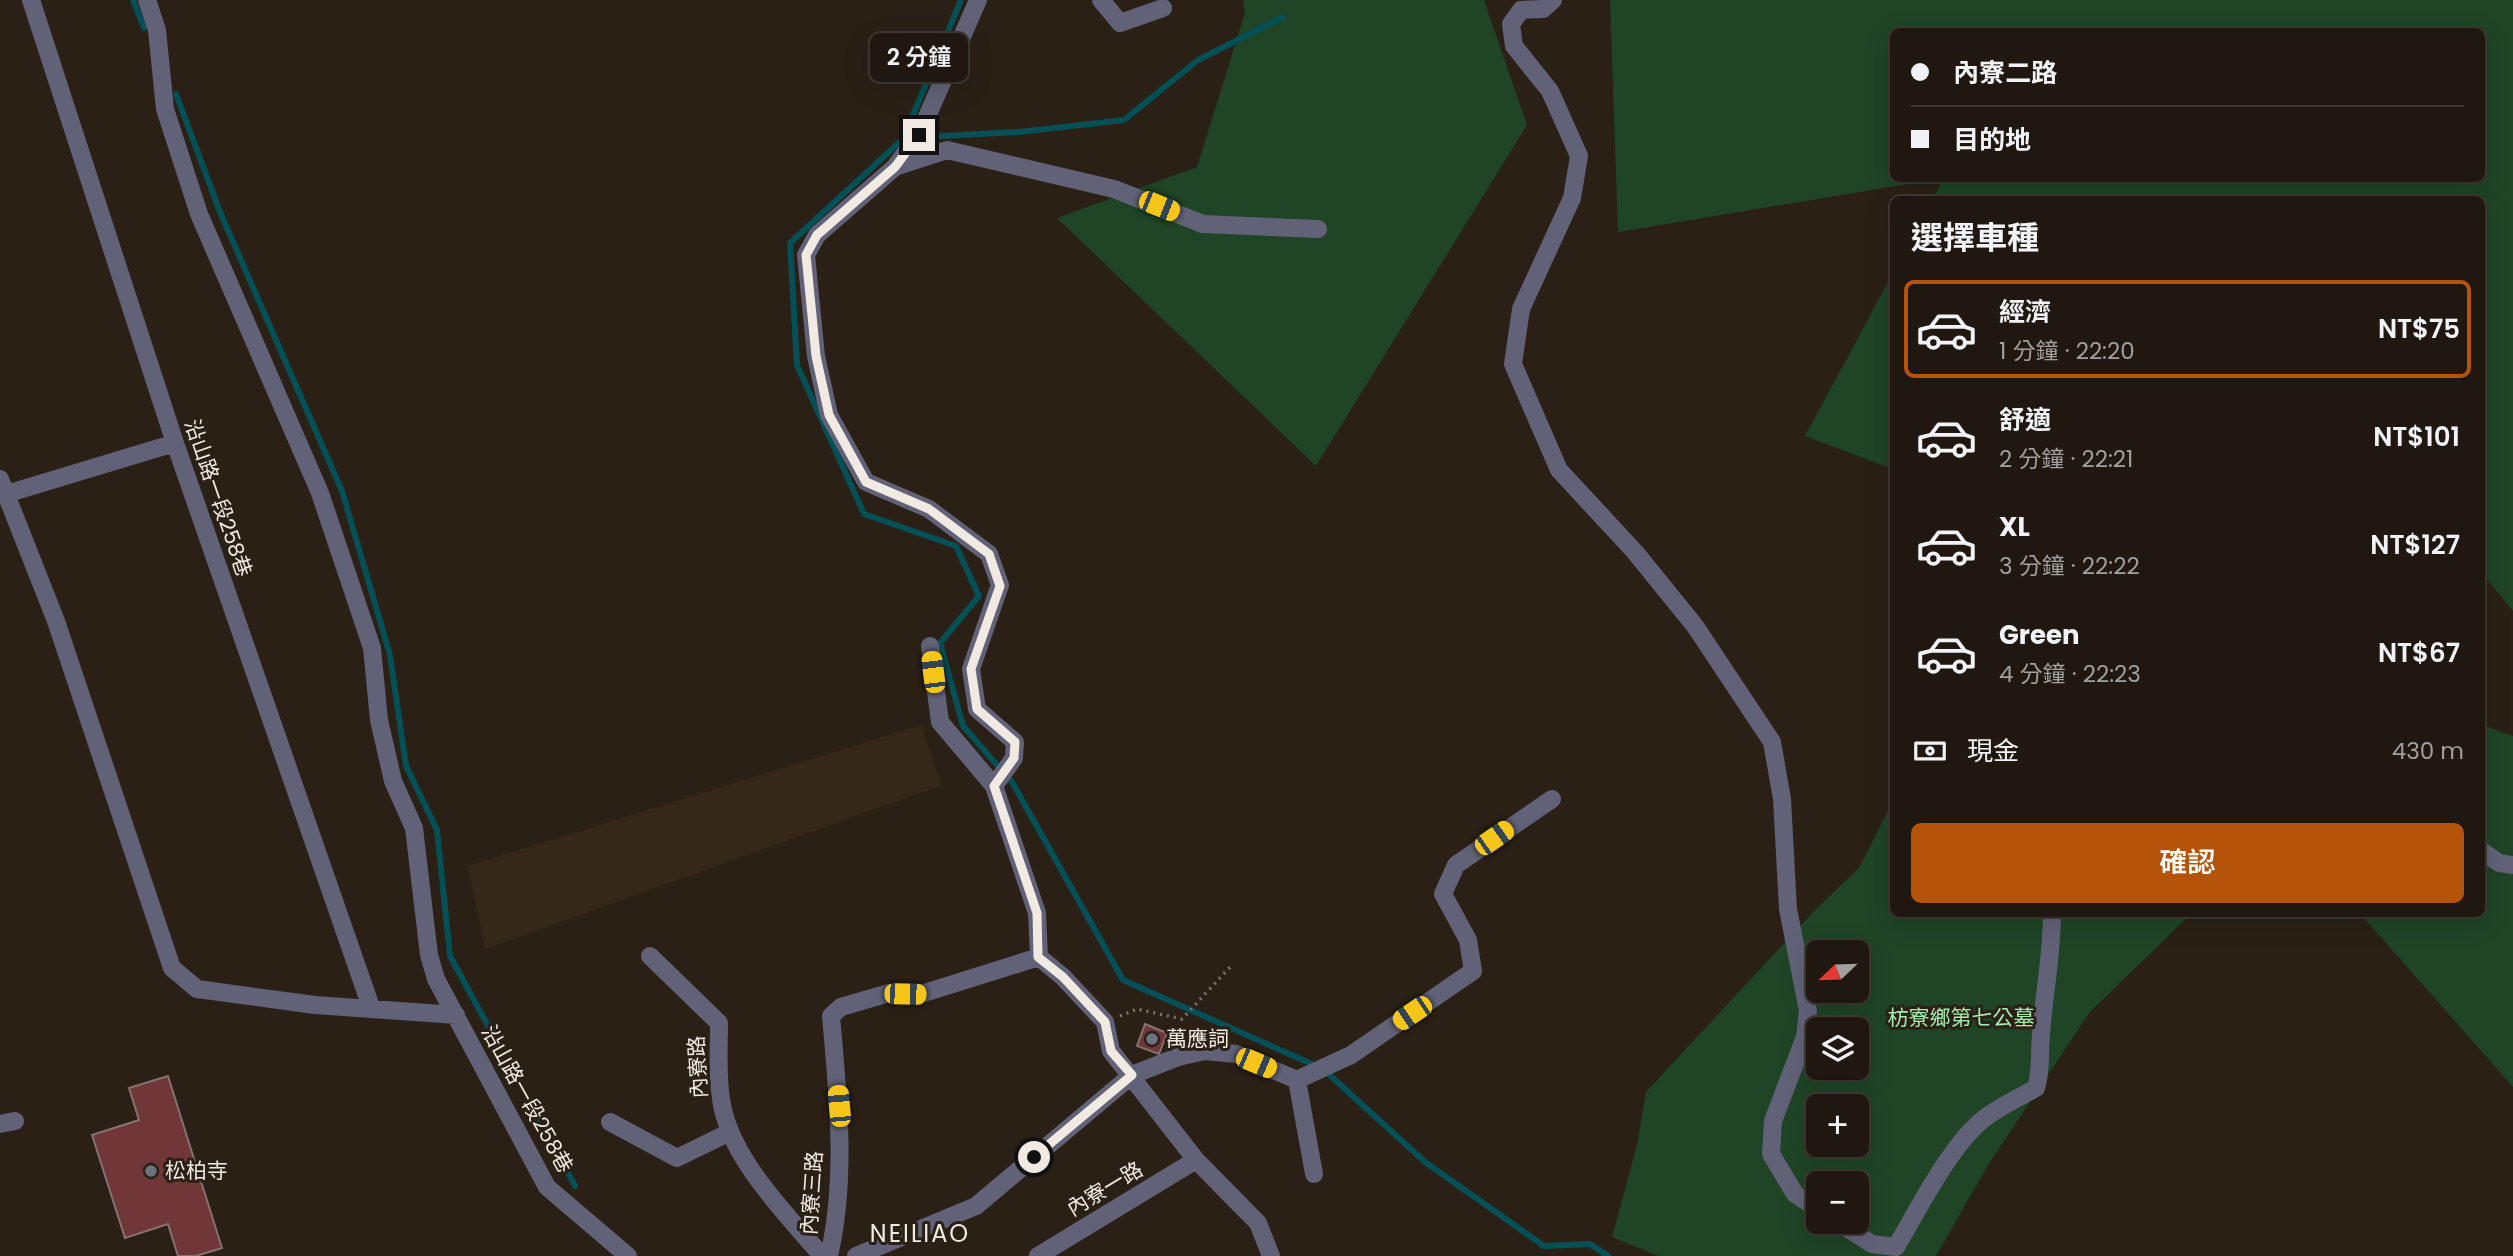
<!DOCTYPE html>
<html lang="zh-TW">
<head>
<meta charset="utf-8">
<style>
  :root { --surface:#201810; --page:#2d251e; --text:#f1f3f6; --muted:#a2a09f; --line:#3d3730; --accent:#b45309 }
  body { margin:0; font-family:Poppins,"Noto Sans TC",sans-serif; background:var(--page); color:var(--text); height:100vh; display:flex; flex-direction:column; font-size:26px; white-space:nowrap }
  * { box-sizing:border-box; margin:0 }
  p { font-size:23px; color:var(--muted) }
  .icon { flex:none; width:38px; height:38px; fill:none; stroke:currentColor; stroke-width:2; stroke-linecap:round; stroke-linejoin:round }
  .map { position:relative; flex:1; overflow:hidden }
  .drawer { position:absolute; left:1890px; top:196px; width:595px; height:721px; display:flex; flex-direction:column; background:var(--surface); border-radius:10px; box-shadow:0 7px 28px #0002,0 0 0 2px var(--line) }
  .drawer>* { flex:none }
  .banner { position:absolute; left:1890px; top:28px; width:595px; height:154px; border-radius:10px; box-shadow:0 7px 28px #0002,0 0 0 2px var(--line); display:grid; align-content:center; height:154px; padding:0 21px; background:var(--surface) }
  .needle { width:46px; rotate:247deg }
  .controls { position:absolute; left:1806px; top:940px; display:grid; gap:14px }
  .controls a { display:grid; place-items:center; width:63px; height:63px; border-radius:10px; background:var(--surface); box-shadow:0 7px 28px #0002,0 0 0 2px var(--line); font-size:35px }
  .end { position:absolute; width:32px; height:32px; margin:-16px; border:9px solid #f1eae3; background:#111; box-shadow:0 0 0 4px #111 }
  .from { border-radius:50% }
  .bubble { position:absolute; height:49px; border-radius:10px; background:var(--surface); box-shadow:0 7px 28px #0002,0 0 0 2px var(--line); font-size:23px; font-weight:600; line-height:49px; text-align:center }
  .car { position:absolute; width:21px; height:42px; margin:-21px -10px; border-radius:9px; box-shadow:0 0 5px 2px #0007; background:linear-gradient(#f5c518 24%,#345 0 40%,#f5c518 0 76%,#345 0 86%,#f5c518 0) }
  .banner b { display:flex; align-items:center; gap:24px; height:66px; font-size:26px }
  .banner b+b { border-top:2px solid var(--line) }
  .banner i { width:18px; height:18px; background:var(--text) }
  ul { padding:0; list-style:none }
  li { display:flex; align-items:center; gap:21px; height:98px; margin:0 14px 10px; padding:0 7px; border:4px solid transparent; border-radius:10px }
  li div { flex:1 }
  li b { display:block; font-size:26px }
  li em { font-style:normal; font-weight:600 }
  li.selected { border-color:var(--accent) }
  li>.icon { width:63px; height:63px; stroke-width:1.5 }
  h2 { padding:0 21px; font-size:32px; line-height:84px }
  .pay { display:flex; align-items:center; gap:18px; height:77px; padding:0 21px; font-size:26px }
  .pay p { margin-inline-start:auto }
  .primary-button { display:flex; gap:14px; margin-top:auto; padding:14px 21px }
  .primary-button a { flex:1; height:80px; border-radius:10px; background:var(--accent); color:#fff; font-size:28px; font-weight:600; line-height:80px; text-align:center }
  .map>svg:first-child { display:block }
  .built { fill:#362819 }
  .green { fill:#1f4426; fill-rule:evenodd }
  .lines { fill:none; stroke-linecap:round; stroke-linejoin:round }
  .stream { stroke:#045056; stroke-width:6 }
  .building { fill:#713738; stroke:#857271; stroke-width:2 }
  .path { stroke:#7d746c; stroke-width:3.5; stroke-dasharray:2 5; stroke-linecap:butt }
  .minor { stroke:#616178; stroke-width:18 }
  .route { stroke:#f1eae3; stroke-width:9 }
  .worship-dot { fill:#6b7280; stroke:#2a2016; stroke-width:2.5 }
  .labels { text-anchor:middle; stroke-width:6; stroke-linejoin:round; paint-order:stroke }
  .street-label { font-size:21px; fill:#f1eae3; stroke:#2a2016 }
  .park-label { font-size:21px; fill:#a3ecad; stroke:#2a2016 }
  .poi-label { font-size:21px; fill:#f1eae3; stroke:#2a2016; text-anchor:start }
  .quarter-label { font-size:24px; letter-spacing:2px; fill:#f1eae3; stroke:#2a2016 }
</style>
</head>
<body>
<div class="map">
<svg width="2513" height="1256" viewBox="0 0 2513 1256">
  <rect width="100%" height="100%" fill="#2a2016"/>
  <!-- built -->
  <path class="built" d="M921 725 942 785 485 949 468 866Z"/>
  <!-- green -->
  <path class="green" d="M1243 0H1484L1527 125 1316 466 1057 218 1197 167 1245 13Z
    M1610 0H2513V611L2482 573V200L1933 199 1944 178H2482V32H1894V178L1937 179 1618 232Z
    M1893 273V469L1805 436Z
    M2482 725 2513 736V1087L2364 918 2335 914H2482Z
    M1893 801 1894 914H2191L2090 1012 1988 1165 1936 1256H1658L1612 1237 1637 1145 1646 1092 1813 912 1859 868ZM1818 952H1857V990H1818ZM1818 1029H1857V1068H1818ZM1818 1106H1857V1144H1818ZM1818 1183H1857V1222H1818Z"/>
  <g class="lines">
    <!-- stream -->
    <path class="stream" d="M133 0 144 28
      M961 0 903 139 790 243 797 365 864 514 956 546 979 596 940 643 963 726 1012 782 1123 980 1323 1069 1425 1162 1544 1246 1590 1244 1608 1256
      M176 94 220 212 342 491 390 655 406 766 437 830 450 956 575 1186
      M922 137 1019 132 1124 120 1198 60 1283 17"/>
  </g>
  <!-- building -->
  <path class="building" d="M1145 1024 1167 1033 1159 1054 1137 1046Z
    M168 1076 222 1248 196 1256H178L168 1224 125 1238 92 1135 139 1120 129 1088Z"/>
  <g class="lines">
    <!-- path -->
    <path class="path" d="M1120 1016 1137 1009 1182 1019 1231 966"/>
    <!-- minor -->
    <path class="minor" d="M31 0 175 443 371 1007
      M147 0 157 30 165 109 199 214 320 493 372 648 379 720 393 781 414 828 429 955 436 979 547 1187 628 1256
      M978 0 919 135 895 167 817 235 806 255 816 356 829 415 866 482 929 509 989 554 1000 585 971 669 977 709 1015 742 1014 758 994 786
      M1101 0 1120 23 1163 8
      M1553 0 1543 9 1521 10 1511 24 1514 46 1550 91 1579 156 1572 198 1521 309 1513 364 1559 470 1635 552 1695 626 1772 742 1782 799 1788 909 1808 1011 1805 1037 1773 1121 1771 1154 1795 1194 1818 1209
      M895 167 947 150 1114 189 1203 224 1318 229
      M0 479 56 621 172 968 197 989 315 1005 456 1015
      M6 494 175 443
      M930 646 940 722 994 786 1037 913 1039 957 1063 977 1105 1022 1111 1051 1196 1160 1258 1223 1271 1256
      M2482 851 2499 863 2513 865
      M650 956 719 1023C719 1047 717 1074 721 1099 729 1158 785 1212 822 1256
      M610 1122 677 1158 730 1132
      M0 1124 15 1121
      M1314 1174 1297 1080 1351 1055 1473 971 1468 940 1443 894 1456 865 1552 799
      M1837 1222 1872 1244 1896 1247C1918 1210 1953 1139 1989 1115 2003 1105 2020 1097 2036 1088 2042 1069 2039 1054 2041 1034 2044 993 2052 954 2052 914
      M829 1256C847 1178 838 1095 831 1016L841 1007 889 993 921 994 1039 957
      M856 1256 976 1206 1132 1075 1178 1057 1205 1051 1236 1054 1297 1080
      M1038 1256 1196 1160"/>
  </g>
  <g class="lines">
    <!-- route -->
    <path class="route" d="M919 135 895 167 817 235 806 255 816 356 829 415 866 482 929 509 989 554 1000 586 971 669 977 709 1015 742 1014 758 994 786 1037 913 1038 957 1063 977 1105 1022 1111 1051 1132 1075 1034 1157"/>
  </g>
  <!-- markers -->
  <g class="worship-dot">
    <circle cx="1152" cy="1039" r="7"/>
    <circle cx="151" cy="1171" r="7"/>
  </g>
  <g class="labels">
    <!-- street labels -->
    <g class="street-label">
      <text transform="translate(218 498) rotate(71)" y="7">沿山路一段258巷</text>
      <text transform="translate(698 1067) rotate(-93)" y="7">內寮路</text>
      <text transform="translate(527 1099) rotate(61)" y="7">沿山路一段258巷</text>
      <text transform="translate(1105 1189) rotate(-31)" y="7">內寮一路</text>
      <text transform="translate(812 1193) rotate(-86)" y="7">內寮三路</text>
    </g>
    <!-- park labels -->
    <g class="park-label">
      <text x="1961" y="1025">枋寮鄉第七公墓</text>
    </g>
    <!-- poi labels -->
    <g class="poi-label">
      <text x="1166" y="1046">萬應詞</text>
      <text x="165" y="1178">松柏寺</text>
    </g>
    <!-- quarter labels -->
    <g class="quarter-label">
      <text x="920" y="1242">NEILIAO</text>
    </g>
  </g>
</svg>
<div class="controls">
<a><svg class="needle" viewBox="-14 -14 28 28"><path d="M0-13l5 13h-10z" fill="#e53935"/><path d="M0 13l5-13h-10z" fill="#a2a09f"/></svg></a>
<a><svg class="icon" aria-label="layers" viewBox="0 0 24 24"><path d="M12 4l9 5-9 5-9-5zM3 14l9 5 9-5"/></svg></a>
<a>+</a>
<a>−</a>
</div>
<i class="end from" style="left:1034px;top:1157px"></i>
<i class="end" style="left:919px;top:135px"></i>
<div class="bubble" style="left:870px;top:33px;width:98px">2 分鐘</div>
<i class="car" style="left:1159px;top:206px;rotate:112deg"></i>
<i class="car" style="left:933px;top:672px;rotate:353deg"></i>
<i class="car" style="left:1494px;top:838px;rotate:55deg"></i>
<i class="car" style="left:905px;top:994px;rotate:91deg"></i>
<i class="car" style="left:1412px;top:1013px;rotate:236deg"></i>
<i class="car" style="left:1256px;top:1063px;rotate:113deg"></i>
<i class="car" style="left:839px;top:1106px;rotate:355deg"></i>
<div class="banner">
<b><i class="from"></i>內寮二路</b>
<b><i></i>目的地</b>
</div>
<section class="drawer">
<h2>選擇車種</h2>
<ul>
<li class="selected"><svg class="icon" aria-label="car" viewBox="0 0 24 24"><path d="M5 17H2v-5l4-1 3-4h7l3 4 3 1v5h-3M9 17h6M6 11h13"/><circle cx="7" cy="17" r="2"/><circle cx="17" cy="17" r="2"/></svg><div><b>經濟</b><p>1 分鐘 · 22:20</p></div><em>NT$75</em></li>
<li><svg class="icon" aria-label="car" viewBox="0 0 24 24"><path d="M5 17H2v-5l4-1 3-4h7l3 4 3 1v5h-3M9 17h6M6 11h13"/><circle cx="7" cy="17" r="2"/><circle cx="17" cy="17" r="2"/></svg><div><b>舒適</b><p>2 分鐘 · 22:21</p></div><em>NT$101</em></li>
<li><svg class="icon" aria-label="car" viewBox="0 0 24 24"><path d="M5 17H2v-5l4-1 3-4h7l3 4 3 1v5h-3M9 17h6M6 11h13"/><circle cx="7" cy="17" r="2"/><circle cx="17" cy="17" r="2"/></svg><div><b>XL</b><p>3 分鐘 · 22:22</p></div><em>NT$127</em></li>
<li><svg class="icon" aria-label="car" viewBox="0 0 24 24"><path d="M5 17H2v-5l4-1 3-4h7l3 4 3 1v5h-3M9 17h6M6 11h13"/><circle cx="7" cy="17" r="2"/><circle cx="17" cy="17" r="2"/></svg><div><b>Green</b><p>4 分鐘 · 22:23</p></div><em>NT$67</em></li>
</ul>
<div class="pay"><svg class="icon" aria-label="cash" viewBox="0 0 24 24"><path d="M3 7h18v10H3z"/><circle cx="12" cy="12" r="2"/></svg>現金<p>430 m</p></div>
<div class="primary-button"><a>確認</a></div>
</section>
</div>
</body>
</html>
